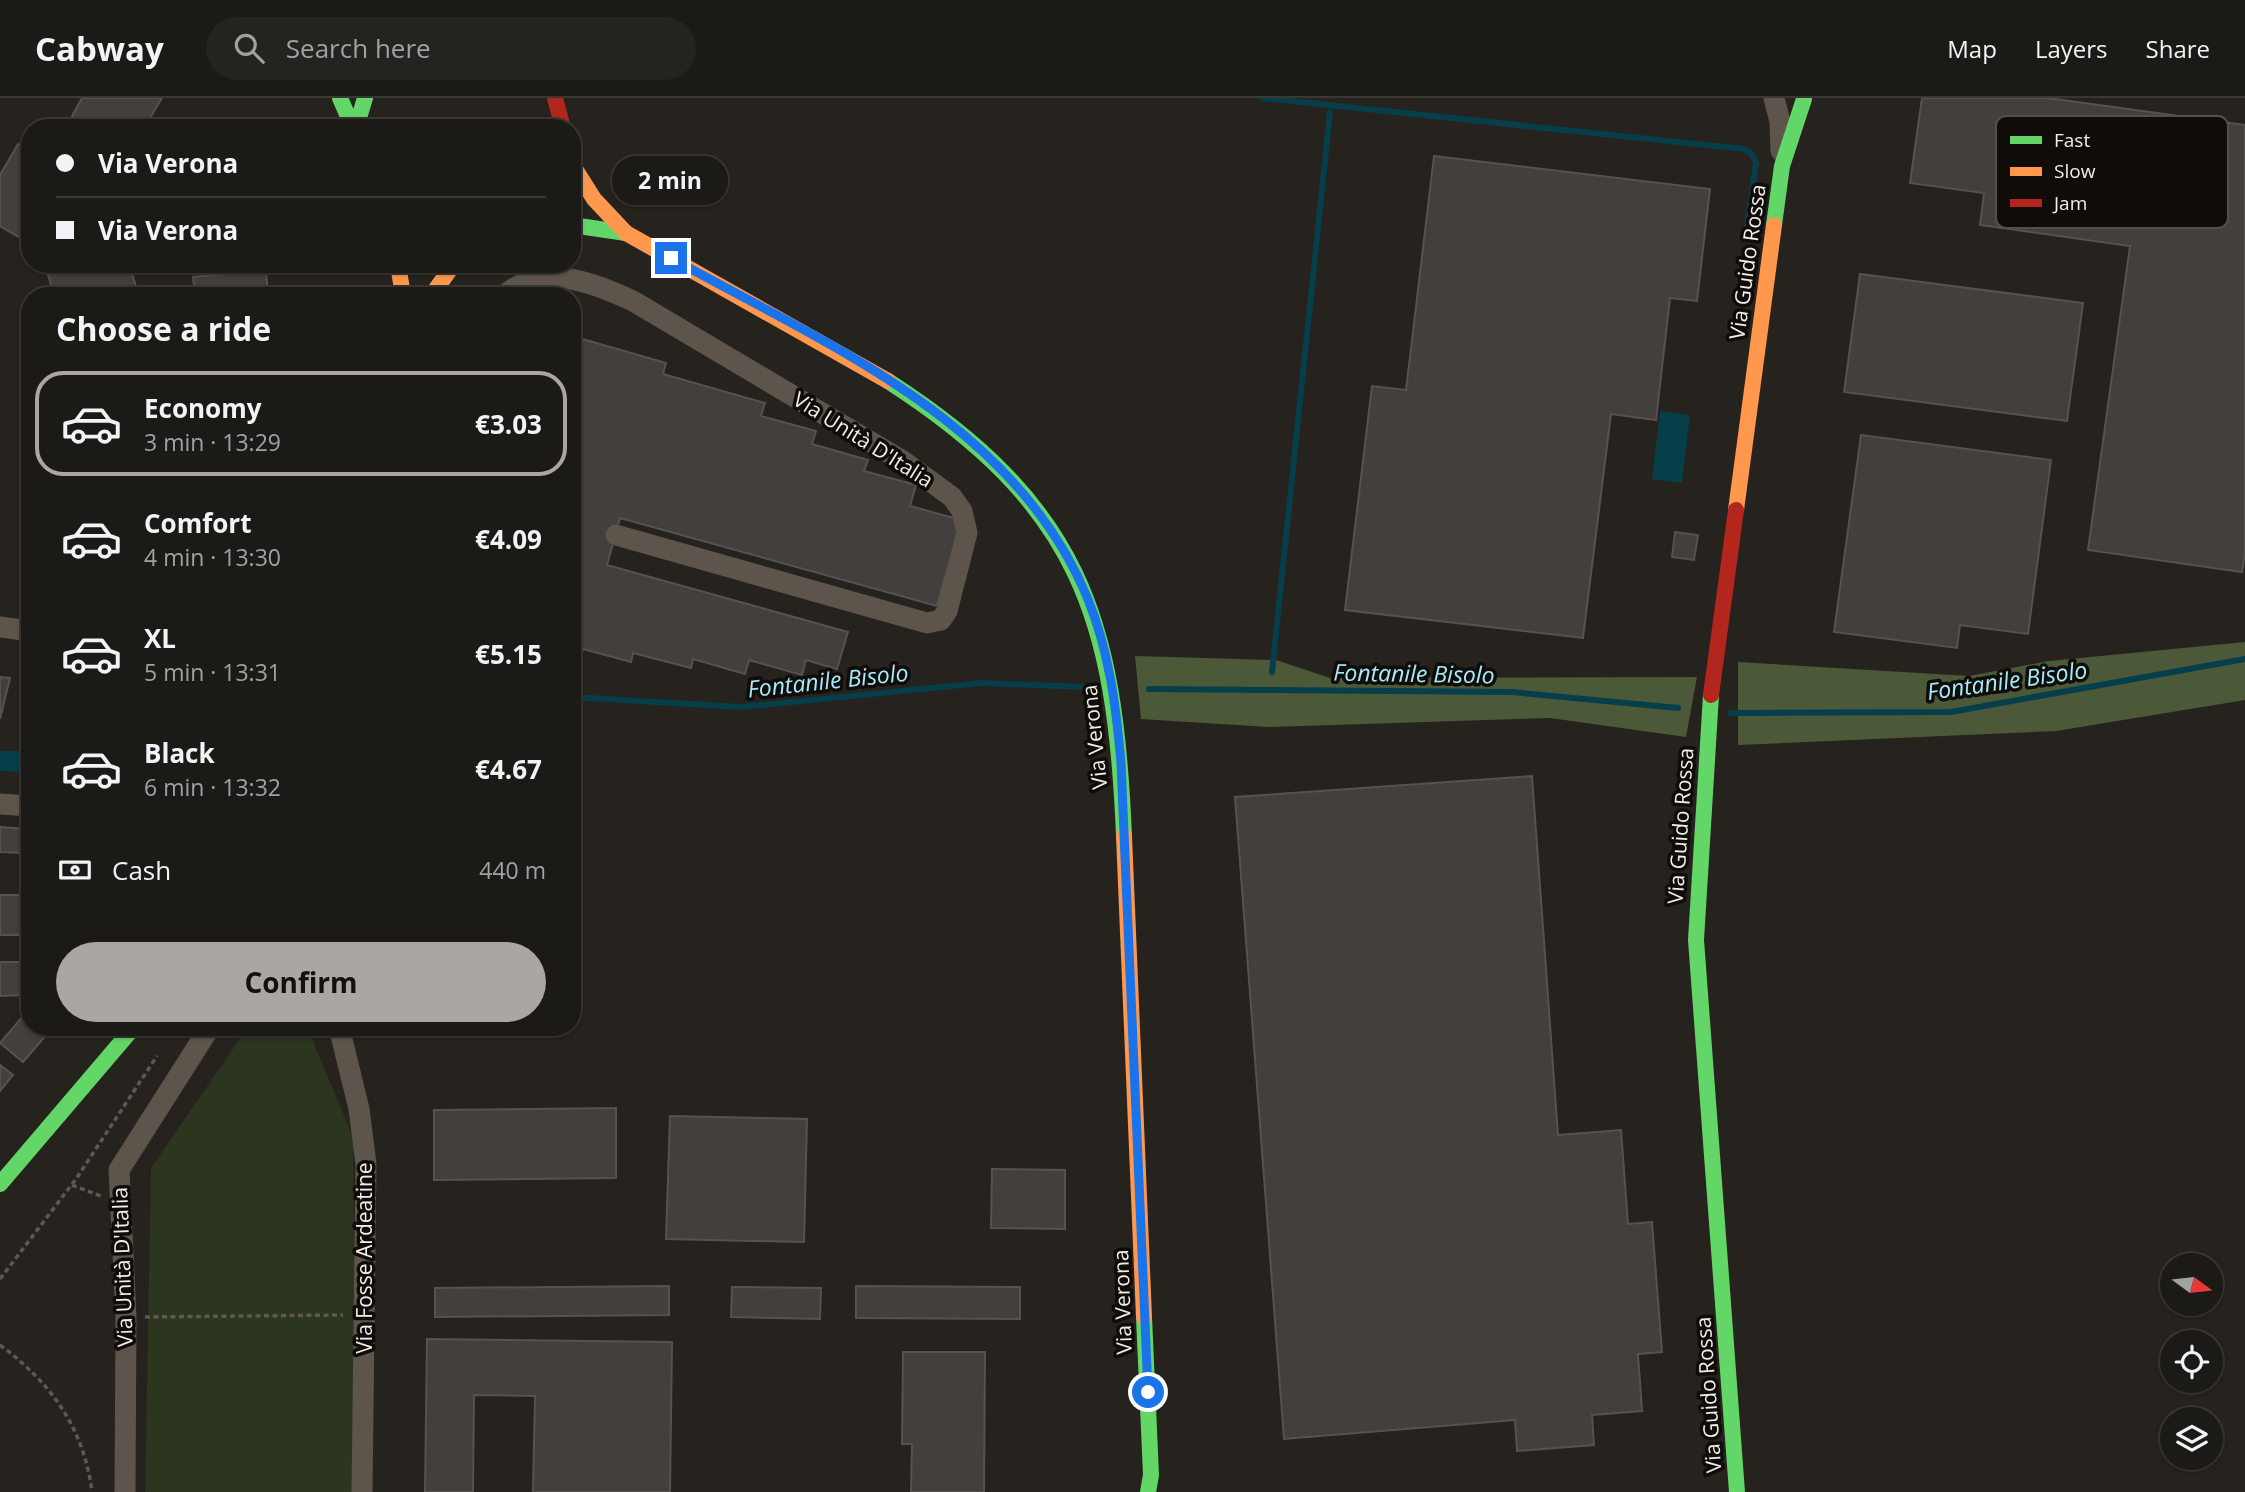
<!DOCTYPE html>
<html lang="en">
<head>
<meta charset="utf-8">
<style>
  :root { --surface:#1c1a16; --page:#25231f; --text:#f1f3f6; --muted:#a0a1a1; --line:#3a3835; --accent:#aba6a2 }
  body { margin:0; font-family:"Open Sans",sans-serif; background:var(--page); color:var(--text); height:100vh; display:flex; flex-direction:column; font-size:26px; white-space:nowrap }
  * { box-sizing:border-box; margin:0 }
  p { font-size:23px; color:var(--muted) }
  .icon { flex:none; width:38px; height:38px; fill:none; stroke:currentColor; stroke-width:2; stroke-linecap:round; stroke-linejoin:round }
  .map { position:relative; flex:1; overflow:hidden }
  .panel { position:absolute; left:21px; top:189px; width:560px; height:749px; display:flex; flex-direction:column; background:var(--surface); border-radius:28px; box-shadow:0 2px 5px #0004,0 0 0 2px var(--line) }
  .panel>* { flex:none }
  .hud { position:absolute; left:21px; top:21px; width:560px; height:154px; border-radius:28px; box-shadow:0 2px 5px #0004,0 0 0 2px var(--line); display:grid; align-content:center; height:154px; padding:0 35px; background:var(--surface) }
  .needle { width:46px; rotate:105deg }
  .controls { position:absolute; left:2160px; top:1155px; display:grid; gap:14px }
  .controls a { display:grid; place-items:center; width:63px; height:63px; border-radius:50%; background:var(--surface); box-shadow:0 2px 5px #0004,0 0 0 2px var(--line); font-size:35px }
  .end { position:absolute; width:32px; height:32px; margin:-16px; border:9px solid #1a73e8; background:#fff; box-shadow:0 0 0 4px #fff }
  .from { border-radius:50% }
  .bubble { position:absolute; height:49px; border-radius:24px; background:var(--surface); box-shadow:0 2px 5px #0004,0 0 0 2px var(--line); font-size:23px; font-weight:700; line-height:49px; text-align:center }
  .hud b { display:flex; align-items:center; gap:24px; height:66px; font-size:26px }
  .hud b+b { border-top:2px solid var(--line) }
  .hud i { width:18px; height:18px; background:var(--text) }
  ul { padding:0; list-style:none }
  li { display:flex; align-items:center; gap:21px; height:105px; margin:0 14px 10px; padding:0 21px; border:4px solid transparent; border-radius:28px }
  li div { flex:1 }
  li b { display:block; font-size:26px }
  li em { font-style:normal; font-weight:700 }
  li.on { border-color:var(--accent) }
  li>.icon { width:63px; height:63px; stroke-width:1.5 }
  h2 { padding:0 35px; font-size:32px; line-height:84px }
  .pay { display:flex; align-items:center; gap:18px; height:77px; padding:0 35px; font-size:26px }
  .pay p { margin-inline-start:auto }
  .action { display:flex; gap:14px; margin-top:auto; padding:14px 35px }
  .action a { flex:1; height:80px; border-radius:42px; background:var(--accent); color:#111; font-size:28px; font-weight:700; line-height:80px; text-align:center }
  header { display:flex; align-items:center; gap:42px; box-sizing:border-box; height:98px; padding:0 35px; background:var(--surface); border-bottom:2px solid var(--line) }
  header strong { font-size:33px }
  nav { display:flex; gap:38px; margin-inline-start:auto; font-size:24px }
  .search { width:490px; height:63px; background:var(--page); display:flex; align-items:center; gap:18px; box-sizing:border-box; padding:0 24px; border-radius:38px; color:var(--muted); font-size:26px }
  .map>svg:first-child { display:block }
  .green { fill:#2c351e }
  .forest { fill:#4c5939 }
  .water { fill:#063e49 }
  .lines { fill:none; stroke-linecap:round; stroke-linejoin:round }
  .stream { stroke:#063e49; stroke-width:6 }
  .building { fill:#433f3c; stroke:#55524f; stroke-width:2 }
  .street-tunnel { stroke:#45403c; stroke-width:21; stroke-dasharray:21 10; stroke-linecap:butt }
  .path { stroke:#5e5852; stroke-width:3.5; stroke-dasharray:5 3.5; stroke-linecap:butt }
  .street { stroke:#5d544b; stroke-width:21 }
  .fast { stroke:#63d668; stroke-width:16 }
  .slow { stroke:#ff974d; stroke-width:16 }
  .jam { stroke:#b3261e; stroke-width:16 }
  .route { stroke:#1a73e8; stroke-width:9 }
  .labels { text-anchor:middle; stroke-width:7; stroke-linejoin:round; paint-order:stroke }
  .street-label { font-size:21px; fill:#f2ede9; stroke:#0f0c09 }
  .water-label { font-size:23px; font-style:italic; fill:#a6ebfb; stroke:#0f0c09 }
  .key { fill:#0f0c09; stroke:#53504c; stroke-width:2 }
  .key-label { font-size:19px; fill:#f2ede9 }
</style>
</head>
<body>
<header>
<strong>Cabway</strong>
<div class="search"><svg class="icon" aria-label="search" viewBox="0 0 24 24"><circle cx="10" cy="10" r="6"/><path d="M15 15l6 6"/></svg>Search here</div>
<nav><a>Map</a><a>Layers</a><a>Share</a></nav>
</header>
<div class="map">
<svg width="2245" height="1394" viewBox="0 0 2245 1394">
  <rect width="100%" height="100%" fill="#26221e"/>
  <!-- green -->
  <path class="green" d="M248 929H307L353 1039 355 1240 352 1394H145L151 1070Z"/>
  <!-- forest -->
  <path class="forest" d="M2245 544V602L2056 633 1738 647V564L1969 578 2049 563Z
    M1135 558 1276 562 1330 580 1697 579 1686 639 1550 620 1269 629 1141 621Z"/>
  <!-- water -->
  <path class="water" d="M1660 313 1690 317 1682 385 1652 381Z
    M0 653H30V674L0 673Z"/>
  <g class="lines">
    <!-- stream -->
    <path class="stream" d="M1263 0 1744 51 1752 56 1756 65 1747 128 1753 133
      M1272 574 1330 14
      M1149 591 1512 594 1678 610
      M572 599 741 609 981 585 1087 589
      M1730 615 1951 614 2245 561"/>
  </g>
  <!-- building -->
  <path class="building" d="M82 0H162L144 30H92L72 18Z
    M1922 0H2048L2245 27V455L2242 474 2088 452 2130 148 1980 127 1984 95 1910 85Z
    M18 46 30 53 29 145 0 128V77Z
    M1434 58 1710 91 1697 203 1670 200 1656 322 1611 316 1583 540 1345 512 1372 288 1406 292Z
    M49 166H129L139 198H55L45 168Z
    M266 172 268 198H195L193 179Z
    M1860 176 2083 205 2067 323 1844 294Z
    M572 238 666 265 663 276 765 305 761 318 816 333 812 346 868 362 864 373 916 387 910 408 961 422 937 508 620 420 607 467 848 534 837 571 806 562 802 577 749 562 745 576 693 561 691 570 633 555 631 564 583 551 579 566 572 564Z
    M30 314V330L22 325Z
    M1861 337 2051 362 2028 536 1960 527 1957 550 1834 534Z
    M1675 434 1698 437 1694 462 1672 459Z
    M0 579 10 580 0 621Z
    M1532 678 1558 1037 1621 1032 1628 1126 1652 1124 1662 1254 1638 1256 1642 1313 1592 1317 1594 1347 1517 1353 1515 1322 1284 1341 1235 699Z
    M0 729 26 731 25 755 0 754Z
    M0 797H30V837H0Z
    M0 864H25V897L0 898Z
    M30 910V929H53L23 964 0 945Z
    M0 967 13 977 0 993Z
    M616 1010V1080L434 1082V1012Z
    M670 1018 807 1021 804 1144 666 1141Z
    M992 1071 1065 1072V1131L991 1130Z
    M669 1188V1217L435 1219V1190Z
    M856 1188 1020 1189V1221L856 1220Z
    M732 1189 821 1190 820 1221 731 1219Z
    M427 1241 672 1244 670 1394H533L535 1298 474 1297 473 1394H425Z
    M903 1254H985L984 1394H911L912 1346H902Z"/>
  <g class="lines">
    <!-- street-tunnel -->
    <path class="street-tunnel" d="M572 425 616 437"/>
    <!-- path -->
    <path class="path" d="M72 1087 101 1098
      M0 1181 76 1081 157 958
      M145 1219 343 1217
      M0 1247C51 1285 84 1330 92 1394"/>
    <!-- street -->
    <path class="street" d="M1774 0 1780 24 1781 53
      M504 198C542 163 593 185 633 203L903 363 952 399 962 413 967 435 947 513 941 522 927 525 616 437
      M0 529 30 533
      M0 706 30 708
      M339 929 359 1011 366 1066 362 1394
      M125 1394 126 1219 119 1072 210 929"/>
    <!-- fast -->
    <path class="fast" d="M340 0 353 30
      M356 30 365 0
      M572 127 626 135
      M1774 127 1782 68 1804 1
      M888 283C1080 407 1115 518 1124 738
      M1711 597 1696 842 1737 1394
      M0 1086 134 929
      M1144 1219 1151 1377 1148 1394"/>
    <!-- slow -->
    <path class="slow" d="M572 66 594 101 626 135 888 283
      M398 166 403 198
      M431 198 454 166
      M1736 412 1774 127
      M1124 738 1144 1219"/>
    <!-- jam -->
    <path class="jam" d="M555 0 563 30
      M1711 597 1736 412"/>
  </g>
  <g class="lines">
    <!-- route -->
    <path class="route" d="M671 160C827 247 1014 323 1087 499 1109 552 1116 608 1121 665L1148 1294"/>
  </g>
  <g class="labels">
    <!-- street labels -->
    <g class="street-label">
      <text transform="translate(1748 164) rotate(-82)" y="7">Via Guido Rossa</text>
      <text transform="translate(863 342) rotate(32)" y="7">Via Unità D'Italia</text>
      <text transform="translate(1095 639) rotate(-96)" y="7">Via Verona</text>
      <text transform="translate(1681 728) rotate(-86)" y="7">Via Guido Rossa</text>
      <text transform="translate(365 1160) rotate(-90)" y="7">Via Fosse Ardeatine</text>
      <text transform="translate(123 1169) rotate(-92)" y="7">Via Unità D'Italia</text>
      <text transform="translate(1123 1204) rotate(-92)" y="7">Via Verona</text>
      <text transform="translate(1709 1297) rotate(-94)" y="7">Via Guido Rossa</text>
    </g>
    <!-- water labels -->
    <g class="water-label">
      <text transform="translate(1414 576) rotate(1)" y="8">Fontanile Bisolo</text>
      <text transform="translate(828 583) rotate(-6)" y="8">Fontanile Bisolo</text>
      <text transform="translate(2007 583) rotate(-8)" y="8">Fontanile Bisolo</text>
    </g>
  </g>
  <!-- legend -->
  <rect x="1996" y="18" width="232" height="112" rx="10" class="key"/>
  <rect x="2010" y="38" width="32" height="8" fill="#63d668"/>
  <rect x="2010" y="69" width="32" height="9" fill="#ff974d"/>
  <rect x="2010" y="101" width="32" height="8" fill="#b3261e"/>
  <g class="key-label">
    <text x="2054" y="49">Fast</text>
    <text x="2054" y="80">Slow</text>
    <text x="2054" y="112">Jam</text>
  </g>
</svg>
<div class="controls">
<a><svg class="needle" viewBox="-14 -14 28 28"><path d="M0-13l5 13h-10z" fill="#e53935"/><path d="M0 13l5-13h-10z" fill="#a0a1a1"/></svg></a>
<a><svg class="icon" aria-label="locate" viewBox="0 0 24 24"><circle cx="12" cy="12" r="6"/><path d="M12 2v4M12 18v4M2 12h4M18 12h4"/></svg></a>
<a><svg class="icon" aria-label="layers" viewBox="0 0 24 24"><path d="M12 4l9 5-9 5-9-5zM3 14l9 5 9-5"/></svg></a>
</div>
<i class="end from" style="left:1148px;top:1294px"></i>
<i class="end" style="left:671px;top:160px"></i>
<div class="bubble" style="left:612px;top:58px;width:116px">2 min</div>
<div class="hud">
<b><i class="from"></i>Via Verona</b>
<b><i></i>Via Verona</b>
</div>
<section class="panel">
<h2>Choose a ride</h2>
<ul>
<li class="on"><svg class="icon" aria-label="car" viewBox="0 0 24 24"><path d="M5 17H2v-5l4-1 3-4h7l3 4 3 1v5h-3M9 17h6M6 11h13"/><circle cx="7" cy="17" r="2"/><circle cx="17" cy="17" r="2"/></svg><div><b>Economy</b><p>3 min · 13:29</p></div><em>€3.03</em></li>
<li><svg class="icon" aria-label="car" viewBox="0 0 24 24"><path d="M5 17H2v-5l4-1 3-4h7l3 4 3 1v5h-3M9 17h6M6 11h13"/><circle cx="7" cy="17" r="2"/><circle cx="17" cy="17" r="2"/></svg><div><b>Comfort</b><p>4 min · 13:30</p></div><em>€4.09</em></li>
<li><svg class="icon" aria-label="car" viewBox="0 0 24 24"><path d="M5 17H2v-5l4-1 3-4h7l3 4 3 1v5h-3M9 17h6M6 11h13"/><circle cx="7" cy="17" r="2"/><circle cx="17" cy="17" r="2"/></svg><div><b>XL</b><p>5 min · 13:31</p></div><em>€5.15</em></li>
<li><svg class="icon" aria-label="car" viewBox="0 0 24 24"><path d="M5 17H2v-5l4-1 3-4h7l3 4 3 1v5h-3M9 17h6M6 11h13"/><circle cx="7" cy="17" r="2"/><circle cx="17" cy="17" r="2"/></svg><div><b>Black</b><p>6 min · 13:32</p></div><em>€4.67</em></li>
</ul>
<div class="pay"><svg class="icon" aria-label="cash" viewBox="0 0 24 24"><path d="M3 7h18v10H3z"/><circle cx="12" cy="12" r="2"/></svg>Cash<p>440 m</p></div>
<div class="action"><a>Confirm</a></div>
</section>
</div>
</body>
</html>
